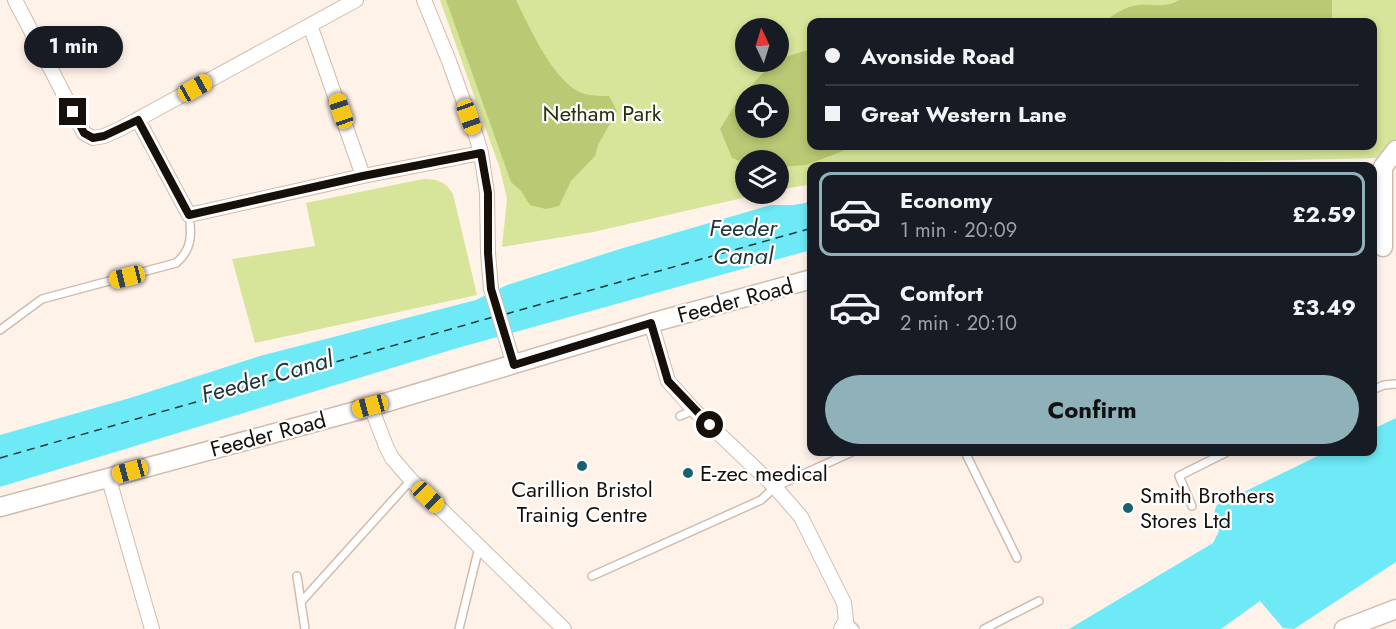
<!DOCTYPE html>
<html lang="en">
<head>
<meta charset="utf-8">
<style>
  :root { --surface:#171b24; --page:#20242c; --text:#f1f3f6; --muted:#9ea1a6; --line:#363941; --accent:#8fb1ba }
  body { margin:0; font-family:Jost,sans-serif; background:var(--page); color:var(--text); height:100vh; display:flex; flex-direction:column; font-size:22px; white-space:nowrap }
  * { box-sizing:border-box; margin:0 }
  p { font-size:20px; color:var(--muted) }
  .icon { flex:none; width:33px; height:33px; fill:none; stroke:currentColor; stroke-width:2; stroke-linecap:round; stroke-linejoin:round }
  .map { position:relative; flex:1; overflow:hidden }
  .panel { position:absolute; left:807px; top:162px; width:570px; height:294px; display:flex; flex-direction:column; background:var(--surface); border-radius:12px; box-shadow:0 3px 9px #0003 }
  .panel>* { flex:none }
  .banner { position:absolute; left:807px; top:18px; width:570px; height:132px; border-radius:12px; box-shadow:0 3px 9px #0003; display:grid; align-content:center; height:132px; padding:0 18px; background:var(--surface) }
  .needle { width:39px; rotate:356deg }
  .tools { position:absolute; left:735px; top:18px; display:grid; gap:12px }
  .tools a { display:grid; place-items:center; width:54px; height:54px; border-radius:50%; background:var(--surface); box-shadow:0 3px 9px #0003; font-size:30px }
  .end { position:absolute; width:27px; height:27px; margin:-14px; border:8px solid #160f0a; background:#fff; box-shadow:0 0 0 3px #fff }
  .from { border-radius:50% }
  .bubble { position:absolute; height:42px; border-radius:21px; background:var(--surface); box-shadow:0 3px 9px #0003; font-size:20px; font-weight:700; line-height:42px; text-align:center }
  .car { position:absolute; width:18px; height:36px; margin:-18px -9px; border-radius:8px; box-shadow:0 0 4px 2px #0007; background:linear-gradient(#f5c518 24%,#345 0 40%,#f5c518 0 76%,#345 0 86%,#f5c518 0) }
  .banner b { display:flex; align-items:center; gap:21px; height:57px; font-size:22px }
  .banner b+b { border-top:2px solid var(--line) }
  .banner i { width:15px; height:15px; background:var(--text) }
  ul { padding:10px 0 0; list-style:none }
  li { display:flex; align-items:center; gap:18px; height:84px; margin:0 12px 9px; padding:0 6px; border:3px solid transparent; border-radius:12px }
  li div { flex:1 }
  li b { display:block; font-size:22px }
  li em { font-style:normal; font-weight:700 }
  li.active { border-color:var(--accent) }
  li>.icon { width:54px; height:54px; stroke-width:1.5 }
  .action { display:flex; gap:12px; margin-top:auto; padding:12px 18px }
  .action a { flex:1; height:69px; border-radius:36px; background:var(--accent); color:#111; font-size:24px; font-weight:700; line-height:69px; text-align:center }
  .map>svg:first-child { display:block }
  .green { fill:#d6e599; fill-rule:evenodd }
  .forest { fill:#b9c974; fill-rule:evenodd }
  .water { fill:#6deaf6 }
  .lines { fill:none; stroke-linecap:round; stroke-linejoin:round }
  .ferry { stroke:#1f3638; stroke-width:1.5; stroke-dasharray:8 6; stroke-linecap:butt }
  .lane-casing { stroke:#d0bcae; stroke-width:10 }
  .street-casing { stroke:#d0bcae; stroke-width:16 }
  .secondary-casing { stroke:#d0bcae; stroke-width:21 }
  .lane { stroke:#fff; stroke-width:7 }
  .street { stroke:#fff; stroke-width:14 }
  .secondary { stroke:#fff; stroke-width:18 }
  .route { stroke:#160f0a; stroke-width:8 }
  .poi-dot { fill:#186170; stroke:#fff; stroke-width:2 }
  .labels { text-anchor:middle; stroke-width:4.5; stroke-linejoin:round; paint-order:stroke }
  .park-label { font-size:22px; fill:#292f0a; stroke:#fff }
  .street-label { font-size:22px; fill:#160f0a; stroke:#fff }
  .poi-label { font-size:22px; fill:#160f0a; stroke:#fff; text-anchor:start }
  .water-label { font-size:24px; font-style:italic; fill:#1f3638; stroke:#fff }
</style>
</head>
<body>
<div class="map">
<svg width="1396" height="629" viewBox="0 0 1396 629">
  <rect width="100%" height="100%" fill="#fff2e9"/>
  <!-- green -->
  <path class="green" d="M440 0H1396V140L1379 158 1202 162 1119 166H812L811 184 779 190 778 160H746V194H760L593 232 502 247 507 199 500 169ZM812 22H1372V146H812ZM746 28H778V62H746ZM746 94H778V128H746Z
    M423 179C437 179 445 181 453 194L477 295 255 343 232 259 315 246 306 203Z"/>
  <!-- forest -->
  <path class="forest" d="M446 0H516C529 26 555 86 585 94 592 96 601 96 609 96L617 111 598 145 595 156 571 181 559 206 546 209 530 205 521 191 511 182Z
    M1179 0H1332V22H1104C1112 16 1123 8 1133 6 1150 2 1164 10 1179 0Z
    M811 49 812 146H856L806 165 779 167 778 160H746L745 163 732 158 720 129 738 100 773 62H778L779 59ZM778 94V128H746V94Z"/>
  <!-- water -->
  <path class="water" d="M811 202V250L461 347 0 487V435L130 398 260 356 476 300 507 285 620 249 771 205H793Z
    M1396 418V562L1303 623 1294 629 1283 628 1260 601 1221 629H1069L1213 543 1219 531C1214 522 1212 515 1217 505L1326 452H1372L1373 429Z"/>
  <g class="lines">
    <!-- ferry -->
    <path class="ferry" d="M506 314 812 228
      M0 458 493 317"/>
    <!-- lane casing -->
    <g class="lane-casing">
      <path id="lane" d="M0 330 42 299 176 263C192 250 192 234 189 215
        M1372 390 1384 385 1396 384
        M680 416 694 410
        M965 452 1017 558
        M1192 506 1179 476 1227 452
        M297 576 305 629
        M592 576 761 500 775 487 852 452
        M301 602 411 480
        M846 620 855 629
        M459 629 479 547
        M984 629 1039 601"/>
    </g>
    <!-- street casing -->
    <g class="street-casing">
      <path id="street" d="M15 0 84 133 93 138 104 136 120 129 356 0
        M424 0 449 61 476 136 481 153 487 193 488 253 491 289 514 365
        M310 25 363 176
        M138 120 189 215 363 176 481 153
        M651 323 668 381 694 410 775 487 801 517 844 603 846 620 841 629
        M371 407 386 446 392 458 411 480 564 629
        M108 476 152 629"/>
    </g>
    <!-- secondary casing -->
    <g class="secondary-casing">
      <path id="secondary" d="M1383 247V167L1396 150
        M0 507 371 407 651 323 812 279
        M1344 629 1396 609"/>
    </g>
    <!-- lane -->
    <use href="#lane" class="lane"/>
    <!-- street -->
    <use href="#street" class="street"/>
    <!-- secondary -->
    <use href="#secondary" class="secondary"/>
  </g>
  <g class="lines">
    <!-- route -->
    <path class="route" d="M73 112 84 133 93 138 104 136 138 120 189 215 363 176 481 153 488 193V253L491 289 514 365 651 323 668 381 710 425"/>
  </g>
  <!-- markers -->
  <g class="poi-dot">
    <circle cx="582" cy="466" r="6"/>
    <circle cx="688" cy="473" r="6"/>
    <circle cx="1128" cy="508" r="6"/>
  </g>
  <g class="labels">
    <!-- park labels -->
    <g class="park-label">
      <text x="602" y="121">Netham Park</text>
    </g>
    <!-- street labels -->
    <g class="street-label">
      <text transform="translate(735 300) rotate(-15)" y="8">Feeder Road</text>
      <text transform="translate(268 434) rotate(-15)" y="8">Feeder Road</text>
    </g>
    <!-- poi labels -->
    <g class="poi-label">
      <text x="700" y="481">E-zec medical</text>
      <text x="582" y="497" text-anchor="middle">Carillion Bristol<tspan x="582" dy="25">Trainig Centre</tspan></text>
      <text x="1140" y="503">Smith Brothers<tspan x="1140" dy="25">Stores Ltd</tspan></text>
    </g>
    <!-- water labels -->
    <g class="water-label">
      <text x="743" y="236">Feeder<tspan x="743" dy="28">Canal</tspan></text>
      <text transform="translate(267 377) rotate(-16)" y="8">Feeder Canal</text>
    </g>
  </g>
</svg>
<div class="tools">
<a><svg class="needle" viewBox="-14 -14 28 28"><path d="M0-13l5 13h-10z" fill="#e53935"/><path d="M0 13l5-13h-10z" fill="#9ea1a6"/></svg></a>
<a><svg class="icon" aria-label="locate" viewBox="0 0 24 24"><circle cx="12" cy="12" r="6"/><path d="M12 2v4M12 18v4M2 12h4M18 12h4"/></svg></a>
<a><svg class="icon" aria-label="layers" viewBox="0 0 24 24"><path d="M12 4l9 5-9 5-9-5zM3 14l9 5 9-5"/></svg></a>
</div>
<i class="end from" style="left:710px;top:425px"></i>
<i class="end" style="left:73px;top:112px"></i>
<div class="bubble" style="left:24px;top:26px;width:99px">1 min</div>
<i class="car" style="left:195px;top:88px;rotate:61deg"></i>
<i class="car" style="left:341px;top:111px;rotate:341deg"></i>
<i class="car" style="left:469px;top:117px;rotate:160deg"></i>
<i class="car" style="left:127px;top:277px;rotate:256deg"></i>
<i class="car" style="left:370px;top:406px;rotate:255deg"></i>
<i class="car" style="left:130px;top:471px;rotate:255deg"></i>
<i class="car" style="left:428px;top:497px;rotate:134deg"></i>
<div class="banner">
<b><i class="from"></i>Avonside Road</b>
<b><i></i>Great Western Lane</b>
</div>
<section class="panel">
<ul>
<li class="active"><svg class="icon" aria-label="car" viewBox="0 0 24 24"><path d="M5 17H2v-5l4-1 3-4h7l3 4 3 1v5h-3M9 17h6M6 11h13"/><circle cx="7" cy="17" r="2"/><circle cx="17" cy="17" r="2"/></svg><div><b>Economy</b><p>1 min · 20:09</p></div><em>£2.59</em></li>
<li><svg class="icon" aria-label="car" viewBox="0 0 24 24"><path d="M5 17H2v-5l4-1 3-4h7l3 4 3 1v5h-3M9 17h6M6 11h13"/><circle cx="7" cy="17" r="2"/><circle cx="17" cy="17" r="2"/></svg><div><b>Comfort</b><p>2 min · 20:10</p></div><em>£3.49</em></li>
</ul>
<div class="action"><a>Confirm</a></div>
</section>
</div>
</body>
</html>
